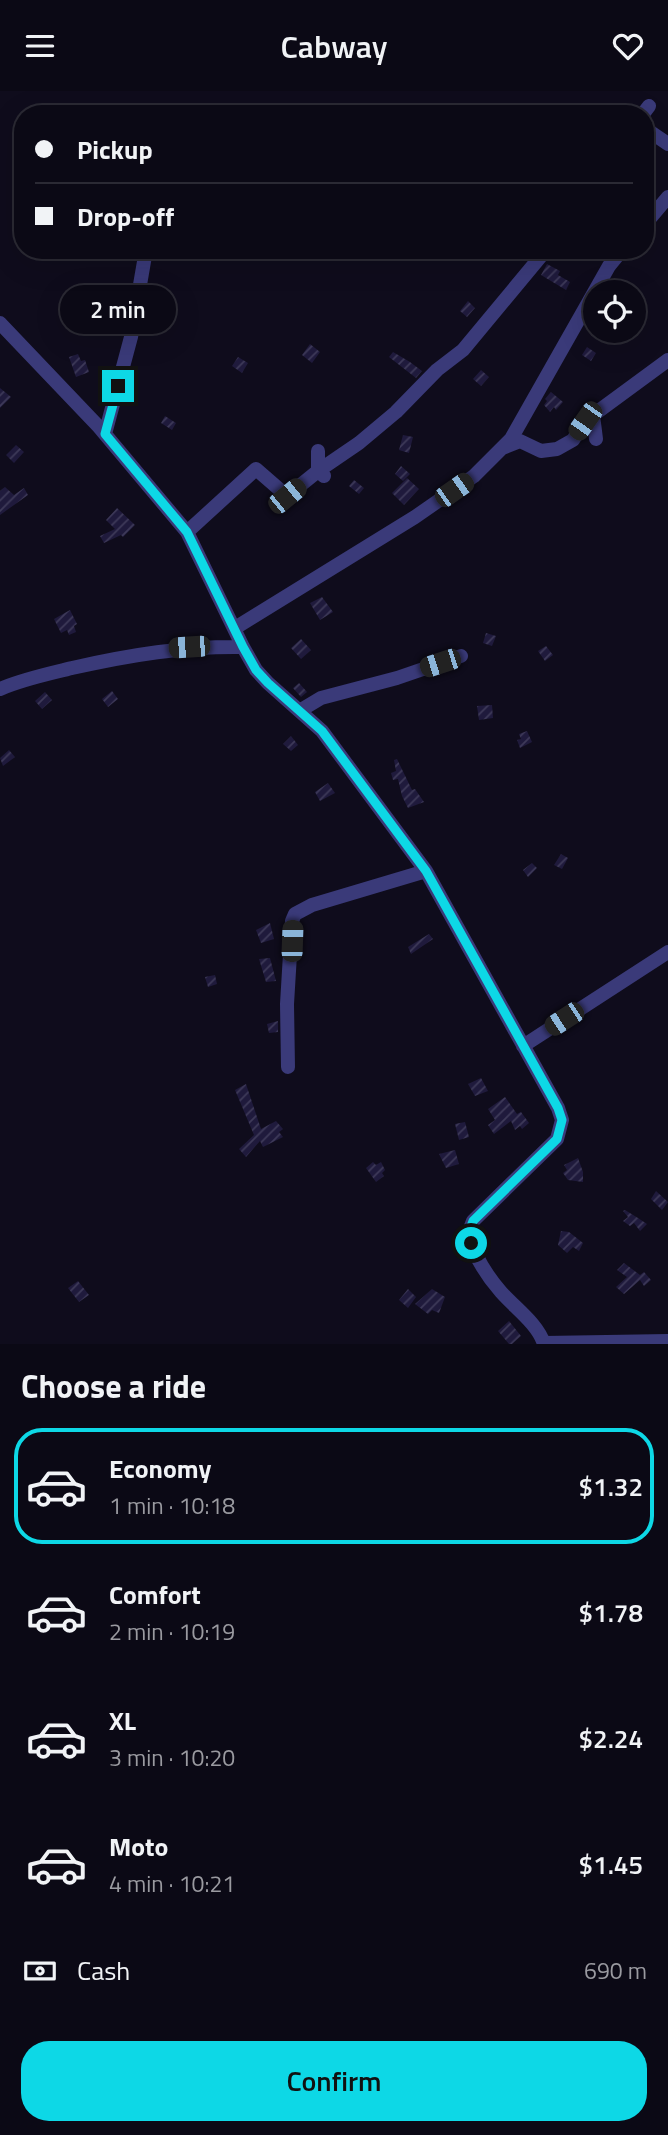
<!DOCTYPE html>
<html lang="en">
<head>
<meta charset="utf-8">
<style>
  :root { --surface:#0b0915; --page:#14121e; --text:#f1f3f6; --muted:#9a9aa0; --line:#2b2a34; --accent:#0dd8e6 }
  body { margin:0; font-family:"Titillium Web",sans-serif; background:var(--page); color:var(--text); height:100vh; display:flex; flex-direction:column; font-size:26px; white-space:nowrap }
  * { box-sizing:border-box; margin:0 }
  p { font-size:23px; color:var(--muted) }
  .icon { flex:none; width:38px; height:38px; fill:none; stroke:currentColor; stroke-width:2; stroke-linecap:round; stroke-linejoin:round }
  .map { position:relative; height:1253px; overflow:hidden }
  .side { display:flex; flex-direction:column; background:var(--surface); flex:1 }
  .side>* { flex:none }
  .banner { position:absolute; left:14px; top:14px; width:640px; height:154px; border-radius:28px; box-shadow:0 7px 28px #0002,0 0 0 2px var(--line); display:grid; align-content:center; height:154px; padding:0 21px; background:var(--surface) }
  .tools { position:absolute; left:583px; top:189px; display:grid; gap:14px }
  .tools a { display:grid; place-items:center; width:63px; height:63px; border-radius:50%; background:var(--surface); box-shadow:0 7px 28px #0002,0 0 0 2px var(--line); font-size:35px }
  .end { position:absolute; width:32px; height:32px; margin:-16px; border:9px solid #0dd8e6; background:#111; box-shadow:0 0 0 4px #111 }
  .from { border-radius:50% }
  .bubble { position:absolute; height:49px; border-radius:24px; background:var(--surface); box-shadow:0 7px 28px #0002,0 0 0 2px var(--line); font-size:23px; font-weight:600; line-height:49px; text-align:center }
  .car { position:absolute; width:21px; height:42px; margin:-21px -10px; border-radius:9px; box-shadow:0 0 5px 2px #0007; background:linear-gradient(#222 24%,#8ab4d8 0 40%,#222 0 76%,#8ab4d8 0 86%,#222 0) }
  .banner b { display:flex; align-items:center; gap:24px; height:66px; font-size:26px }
  .banner b+b { border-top:2px solid var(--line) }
  .banner i { width:18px; height:18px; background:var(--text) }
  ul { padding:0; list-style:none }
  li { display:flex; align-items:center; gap:21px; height:116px; margin:0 14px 10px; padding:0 7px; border:4px solid transparent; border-radius:28px }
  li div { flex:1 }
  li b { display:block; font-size:26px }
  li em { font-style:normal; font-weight:600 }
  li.current { border-color:var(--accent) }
  li>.icon { width:63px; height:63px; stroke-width:1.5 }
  h2 { padding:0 21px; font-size:32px; line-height:84px }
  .pay { display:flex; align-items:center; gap:18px; height:77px; padding:0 21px; font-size:26px }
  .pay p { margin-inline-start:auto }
  .primary-button { display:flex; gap:14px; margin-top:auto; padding:14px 21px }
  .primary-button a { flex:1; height:80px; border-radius:28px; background:var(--accent); color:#111; font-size:28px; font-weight:600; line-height:80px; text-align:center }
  header { display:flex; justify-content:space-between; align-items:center; height:91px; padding:0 21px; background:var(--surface); font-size:32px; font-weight:600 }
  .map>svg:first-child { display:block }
  .building { fill:url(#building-hatch) }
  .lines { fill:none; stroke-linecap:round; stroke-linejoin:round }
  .minor { stroke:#3a3a79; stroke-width:14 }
  .route { stroke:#0dd8e6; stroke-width:9 }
</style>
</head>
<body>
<header><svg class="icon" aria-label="menu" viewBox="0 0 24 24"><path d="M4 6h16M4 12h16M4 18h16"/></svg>Cabway<svg class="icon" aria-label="heart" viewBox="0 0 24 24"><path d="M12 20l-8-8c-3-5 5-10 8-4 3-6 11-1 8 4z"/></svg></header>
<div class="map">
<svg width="668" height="1253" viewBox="0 0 668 1253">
  <defs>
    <pattern id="building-hatch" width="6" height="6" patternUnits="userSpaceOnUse" patternTransform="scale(1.75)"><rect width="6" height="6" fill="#1f1a3c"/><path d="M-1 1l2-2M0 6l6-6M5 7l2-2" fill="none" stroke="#3e3a59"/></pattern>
  </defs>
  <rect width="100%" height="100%" fill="#0f0c1c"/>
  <!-- building -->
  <path class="building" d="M547 173 560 180 558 184 570 191 566 199 541 184Z
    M468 210 475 217 467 226 460 220Z
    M310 253 320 261 312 272 302 264Z
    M587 256 596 262 591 270 582 264Z
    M393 261 410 271 422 280 416 287 389 266Z
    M78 263 81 270 85 269 89 281 76 286 69 266Z
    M238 266 248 272 242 282 232 275Z
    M481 279 489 286 481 295 473 288Z
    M0 297 11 306 0 317Z
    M551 301 563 311 556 319 554 316 550 321 544 314 547 310 545 308Z
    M165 325 176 332 172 339 161 332Z
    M403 344 413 346 409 362 399 359Z
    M16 354 24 361 14 372 6 364Z
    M401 375 410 383 403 390 395 383Z
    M407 387 419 398 404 414 392 402Z
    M354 389 364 397 359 403 349 395Z
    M5 396 14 404 24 397 28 404 0 424V400Z
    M117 417 135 434 123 446 121 444 104 452 100 445 115 438 106 429Z
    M322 506 333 521 320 529 310 512Z
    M70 519 77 533 74 535 76 541 69 544 67 539 61 542 54 528Z
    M486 542 496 545 492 555 483 552Z
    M301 548 311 559 301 568 291 557Z
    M546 555 553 564 545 570 538 560Z
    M299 592 307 601 301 606 293 597Z
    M112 600 118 608 108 616 102 608Z
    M45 601 52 609 42 618 35 610Z
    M492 614 493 627 479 629 477 615Z
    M527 640 532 651 520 657 517 649 521 648 519 643Z
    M291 645 298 654 291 660 283 653Z
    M9 659 15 666 3 675 0 667Z
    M397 668 412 699 415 698 424 711 408 717 402 705 398 688 393 689 391 682 396 680 394 669Z
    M328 692 335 702 320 710 315 701Z
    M561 763 568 767 562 778 554 774Z
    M532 772 537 777 528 786 523 779Z
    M270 832 274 848 261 852 256 839Z
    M429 843 433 848 411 863 408 856Z
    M270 867 276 890 266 891 259 868Z
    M215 884 217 893 208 896 205 886Z
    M278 930V941L269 942 267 933Z
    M481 987 488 1000 475 1005 468 993Z
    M246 993 261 1038 276 1030 283 1038 279 1041 283 1046 263 1056 260 1050 246 1066 239 1058 254 1044 235 999Z
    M505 1006 517 1023 521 1021 529 1032 522 1038 520 1035 515 1039 511 1030 494 1043 488 1034 495 1029 488 1018Z
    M465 1031 469 1046 459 1049 455 1033Z
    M455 1059 459 1073 446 1077 439 1063Z
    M578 1067 583 1081V1091L568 1089 563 1082 567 1079 564 1074Z
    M373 1071 376 1074 381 1071 385 1079 382 1082 384 1085 376 1091 366 1077Z
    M656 1100 668 1111 662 1119 651 1108Z
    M625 1119 638 1127 647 1133 640 1140 634 1132 630 1135 623 1130 628 1126 623 1120Z
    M561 1140 569 1141 583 1152 579 1160 573 1156 567 1162 558 1154Z
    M624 1172 640 1184 644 1181 651 1189 644 1195 640 1189 624 1203 616 1196 627 1186 617 1179Z
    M78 1190 89 1204 79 1211 68 1197Z
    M408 1198 416 1206 408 1217 399 1209Z
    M432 1198 445 1206 439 1222 432 1219 428 1223 415 1213Z
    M509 1230 521 1245 512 1253H509L498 1240Z"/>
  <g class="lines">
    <!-- minor -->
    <path class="minor" d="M643 23 649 15
      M646 38 668 53
      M646 132 668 106
      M0 232 99 336 187 441 243 556 256 579 268 592 322 640 426 780 558 1017 562 1029 557 1048 473 1130 468 1143C474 1164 487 1185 501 1201 515 1217 538 1233 544 1253
      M593 324 596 348
      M105 343 131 246 146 159
      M505 356 520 350 541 360 557 358 573 349 585 330 668 269
      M324 385 318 380 359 352 396 321 437 279 463 259 546 159
      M187 441 256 378 287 405 318 380V360
      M235 537 415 426 474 385 511 348 609 175 622 159
      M0 598C23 588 48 583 72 577 130 564 184 555 243 556
      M301 619 321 607 397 587 461 565
      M523 955 668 861
      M288 976 287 913 292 830 295 823 312 814 426 780
      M544 1252 668 1250"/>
  </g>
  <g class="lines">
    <!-- route -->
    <path class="route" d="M118 295 105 343 187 441 243 556 256 579 268 592 322 640 426 780 558 1017 562 1029 557 1048 473 1130 468 1143 471 1152"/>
  </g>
</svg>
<div class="tools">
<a><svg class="icon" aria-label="locate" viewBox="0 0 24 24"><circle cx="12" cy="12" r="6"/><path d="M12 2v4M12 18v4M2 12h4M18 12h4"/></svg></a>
</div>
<i class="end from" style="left:471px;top:1152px"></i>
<i class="end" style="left:118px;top:295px"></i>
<div class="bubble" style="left:60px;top:194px;width:116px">2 min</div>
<i class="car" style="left:585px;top:330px;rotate:215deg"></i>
<i class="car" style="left:454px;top:399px;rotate:55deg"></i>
<i class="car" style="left:287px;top:405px;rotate:51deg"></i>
<i class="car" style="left:189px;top:556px;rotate:266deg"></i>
<i class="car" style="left:440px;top:572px;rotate:252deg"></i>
<i class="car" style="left:292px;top:850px;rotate:2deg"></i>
<i class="car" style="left:564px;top:928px;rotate:237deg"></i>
<div class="banner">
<b><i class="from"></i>Pickup</b>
<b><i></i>Drop-off</b>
</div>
</div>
<section class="side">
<h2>Choose a ride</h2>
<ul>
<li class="current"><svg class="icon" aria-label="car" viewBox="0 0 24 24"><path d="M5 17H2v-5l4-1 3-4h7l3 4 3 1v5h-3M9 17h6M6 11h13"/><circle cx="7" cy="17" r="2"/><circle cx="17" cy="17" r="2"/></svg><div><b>Economy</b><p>1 min · 10:18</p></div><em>$1.32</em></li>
<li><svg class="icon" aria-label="car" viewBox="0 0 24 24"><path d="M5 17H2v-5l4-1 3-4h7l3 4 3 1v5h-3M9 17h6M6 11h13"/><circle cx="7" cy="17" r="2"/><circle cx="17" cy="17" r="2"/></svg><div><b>Comfort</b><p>2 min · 10:19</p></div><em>$1.78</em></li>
<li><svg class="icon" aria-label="car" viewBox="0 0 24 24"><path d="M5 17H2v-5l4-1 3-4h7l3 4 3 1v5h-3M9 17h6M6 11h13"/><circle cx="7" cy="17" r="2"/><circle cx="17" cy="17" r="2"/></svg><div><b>XL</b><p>3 min · 10:20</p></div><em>$2.24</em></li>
<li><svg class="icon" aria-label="car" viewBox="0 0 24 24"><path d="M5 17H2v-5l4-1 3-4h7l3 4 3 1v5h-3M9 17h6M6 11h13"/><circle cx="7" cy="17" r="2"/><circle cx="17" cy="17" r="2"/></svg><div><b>Moto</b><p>4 min · 10:21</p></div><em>$1.45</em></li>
</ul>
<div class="pay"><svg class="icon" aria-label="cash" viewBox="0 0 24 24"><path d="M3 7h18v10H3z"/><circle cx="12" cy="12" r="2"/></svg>Cash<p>690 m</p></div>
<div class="primary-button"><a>Confirm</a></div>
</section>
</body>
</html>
